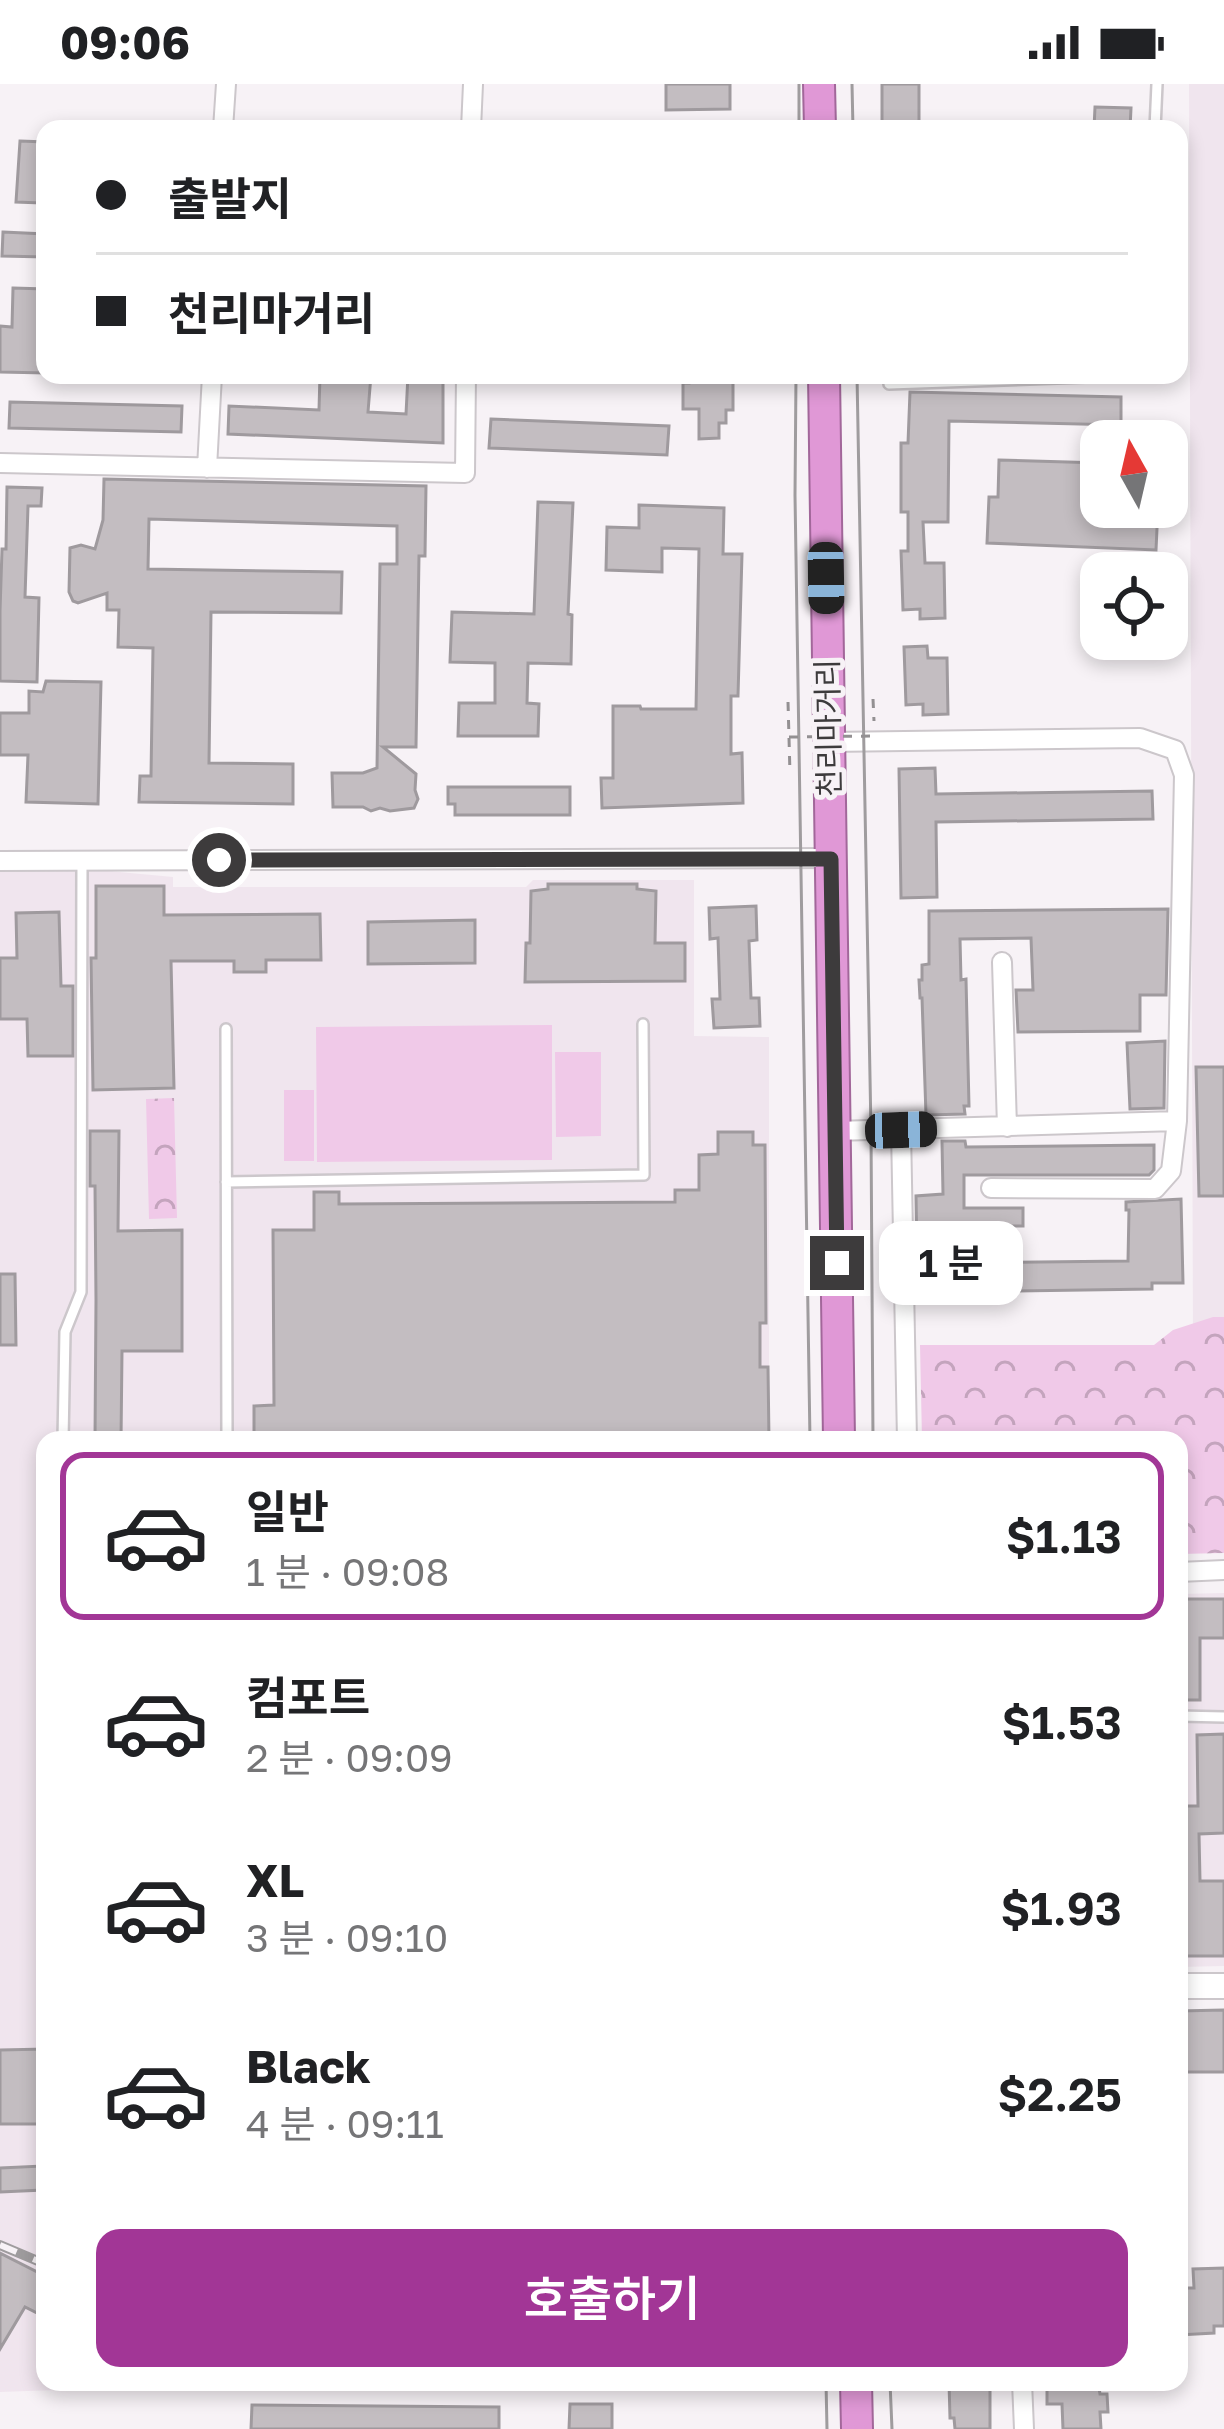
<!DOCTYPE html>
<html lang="ko">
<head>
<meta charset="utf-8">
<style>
  :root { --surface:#fff; --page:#f2f2f2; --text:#202124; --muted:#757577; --line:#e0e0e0; --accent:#a23696 }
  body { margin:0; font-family:"Golos Text","Noto Sans KR",sans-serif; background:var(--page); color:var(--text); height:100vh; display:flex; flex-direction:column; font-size:45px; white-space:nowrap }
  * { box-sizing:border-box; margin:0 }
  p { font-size:39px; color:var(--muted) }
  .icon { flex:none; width:66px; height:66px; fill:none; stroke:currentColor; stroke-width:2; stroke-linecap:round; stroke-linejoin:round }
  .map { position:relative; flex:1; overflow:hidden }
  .details { position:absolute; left:36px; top:1347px; width:1152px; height:960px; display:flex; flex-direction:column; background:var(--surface); border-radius:24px; box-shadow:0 6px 18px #0003 }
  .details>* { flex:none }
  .top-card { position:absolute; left:36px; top:36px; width:1152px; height:264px; border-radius:24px; box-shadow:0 6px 18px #0003; display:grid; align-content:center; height:264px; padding:0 60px; background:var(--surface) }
  .needle { width:78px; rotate:352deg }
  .tools { position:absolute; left:1080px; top:336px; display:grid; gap:24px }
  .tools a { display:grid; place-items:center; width:108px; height:108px; border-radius:24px; background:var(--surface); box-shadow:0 6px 18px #0003; font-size:60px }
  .end { position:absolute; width:54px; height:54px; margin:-27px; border:15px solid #3d3b3c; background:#fff; box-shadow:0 0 0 6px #fff }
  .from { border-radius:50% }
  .bubble { position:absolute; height:84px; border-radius:24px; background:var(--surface); box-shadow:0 6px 18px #0003; font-size:39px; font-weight:600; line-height:84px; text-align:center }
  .car { position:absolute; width:36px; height:72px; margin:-36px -18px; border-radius:15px; box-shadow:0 0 9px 3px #0007; background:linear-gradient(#222 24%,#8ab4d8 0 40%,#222 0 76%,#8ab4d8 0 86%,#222 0) }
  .top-card b { display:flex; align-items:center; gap:42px; height:114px; font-size:45px }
  .top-card b+b { border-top:3px solid var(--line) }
  .top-card i { width:30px; height:30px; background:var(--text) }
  ul { padding:21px 0 0; list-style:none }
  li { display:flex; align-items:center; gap:36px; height:168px; margin:0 24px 18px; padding:0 36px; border:6px solid transparent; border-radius:24px }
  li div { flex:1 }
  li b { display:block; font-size:45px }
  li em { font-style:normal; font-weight:600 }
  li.active { border-color:var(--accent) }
  li>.icon { width:108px; height:108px; stroke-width:1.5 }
  .button { display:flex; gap:24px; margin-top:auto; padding:24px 60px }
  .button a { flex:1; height:138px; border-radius:24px; background:var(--accent); color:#fff; font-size:48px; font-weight:600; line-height:138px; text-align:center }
  .status { display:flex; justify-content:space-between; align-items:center; height:84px; padding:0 60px; background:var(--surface); direction:ltr }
  .status svg { height:33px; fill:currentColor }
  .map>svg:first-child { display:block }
  .built { fill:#f0e5ee }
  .grass { fill:#f0c9e8 }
  .forest { fill:url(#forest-crowns) }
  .building { fill:#c3bdc1; stroke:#9f9a9e; stroke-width:3 }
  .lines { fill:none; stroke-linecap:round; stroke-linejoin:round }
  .service-casing { stroke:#ccc7cb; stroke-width:14 }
  .minor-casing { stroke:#ccc7cb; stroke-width:22 }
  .tertiary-casing { stroke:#ccc7cb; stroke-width:28 }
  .trunk-casing { stroke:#a2679a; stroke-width:34 }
  .path { stroke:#939092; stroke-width:3; stroke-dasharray:9 9; stroke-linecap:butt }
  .service { stroke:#fff; stroke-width:9 }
  .minor { stroke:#fff; stroke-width:18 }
  .tertiary { stroke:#fff; stroke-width:24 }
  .trunk { stroke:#e098d6; stroke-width:30 }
  .tram { stroke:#9f9c9e; stroke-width:3 }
  .rail-casing { stroke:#9f9c9e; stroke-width:10 }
  .rail { stroke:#f7f2f6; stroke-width:6; stroke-dasharray:18; stroke-linecap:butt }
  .path-bridge { stroke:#939092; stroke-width:3; stroke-dasharray:9 9; stroke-linecap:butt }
  .route { stroke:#3d3b3c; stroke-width:15 }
  .labels { text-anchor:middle; stroke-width:10; stroke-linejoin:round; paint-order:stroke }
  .street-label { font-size:30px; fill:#3d3b3c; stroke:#f7f2f6 }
</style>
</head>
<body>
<div class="status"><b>09:06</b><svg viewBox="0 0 49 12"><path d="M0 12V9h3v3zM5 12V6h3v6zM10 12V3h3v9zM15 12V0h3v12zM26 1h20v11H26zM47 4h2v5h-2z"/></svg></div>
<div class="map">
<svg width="1224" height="2345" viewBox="0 0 1224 2345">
  <defs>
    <pattern id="forest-crowns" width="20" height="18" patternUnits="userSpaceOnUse" patternTransform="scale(3)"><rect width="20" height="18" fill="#f0c9e8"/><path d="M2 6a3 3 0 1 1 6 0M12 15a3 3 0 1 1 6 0" fill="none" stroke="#c4a4bd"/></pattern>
  </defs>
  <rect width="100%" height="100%" fill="#f7f2f6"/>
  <!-- built -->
  <path class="built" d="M1189 0H1224V1248L1193 1261Z
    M0 782H55L173 793V803H526L533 796H694V952L769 953V1356H45V2298H84V2305L0 2308Z
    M1224 1509V1882L1179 1883V1510Z"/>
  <!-- grass -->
  <path class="grass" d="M552 941V1076L317 1078 316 943Z
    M555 968H601V1052L556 1053Z
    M284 1006H314V1077H284Z"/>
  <!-- forest -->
  <path class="forest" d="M174 1014 177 1134 149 1135 146 1015Z
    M1213 1233H1224V1469L1179 1470V1356H922L920 1261H1154L1173 1246Z"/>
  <!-- building -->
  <path class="building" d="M666 0H730V25L666 26Z
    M882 0H919V45H882Z
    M1095 23 1131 24 1130 45H1094Z
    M20 57 45 58V108H42L41 119 16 118Z
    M3 148 45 150V173L2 172Z
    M13 204 45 205V289L0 288V242L12 243Z
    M320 291H371L368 328 406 330 408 291H443V359L228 350 229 322 319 326Z
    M689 291H729V298H733V326H726V339H719V354L699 355V325H683V299H689Z
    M910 308 1121 313V341L949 337 948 438H923L925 479H944L945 534 920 535V525L903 526 901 467H908V428H901V359H908Z
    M10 318 182 322 181 348 9 344Z
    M491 335 669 342 667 371 489 364Z
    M999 376 1101 379V423H1158L1156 466 987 459 989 413H998Z
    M104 395 426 402 425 472H419L416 663H383L416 690 415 706 418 715 414 724 390 727 380 724 371 727 363 723H333L332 689H363L377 684 380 480H397V442L149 435 148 485 342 488 341 529 211 528 209 679 293 680V720L139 718 140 692H151L153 564 118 563 119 526H107V509L78 519 73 517 69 508 70 464 81 461 95 465 103 436Z
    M7 403 42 404 41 422H28L25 513 39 514 37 598 0 597V527L2 465H6Z
    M538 418 573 419 568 530 572 531 571 580 528 579 527 619 539 620 538 652H458L459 619H495V579L450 578 452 528 534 530Z
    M639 421 724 424 723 470H742L738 612H731V670L742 669 743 719 602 724 601 694H613V622H640L641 625H696L699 465 662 464V488L606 486 607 443 639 444Z
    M927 562 928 574H947L948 630 923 631V620L906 621 904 563Z
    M46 597 101 598 98 720 26 718 28 671H0V629H29V607L43 608Z
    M935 684 936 710 1152 707 1153 735 936 738 937 813 901 814 899 685Z
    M448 703H570V731H455V720H448Z
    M548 800H637V805L656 807 655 859H685V897L525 898 526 859H530L531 807 548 805Z
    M96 802H164V831L320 830 321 876H266V888H234V877H171L174 1004 93 1006 91 874H96Z
    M756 822 757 856 749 857 751 914H759L760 942 714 944 712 915H720L718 854 710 855 709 824Z
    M1168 825 1166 911H1140V947L1018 948 1016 906H1033L1031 854 960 855 961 896 966 895 969 1022H964L965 1030 926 1031 922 914H920L919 896H922V881L929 880V827Z
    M59 828 61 902H73V972H28L27 935H0V874H17L16 829Z
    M475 836V879L368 880V838Z
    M1165 957 1164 1024 1130 1025 1127 959Z
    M1196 983H1224V1112H1199Z
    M90 1047H119L118 1147 182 1146V1267H122L121 1356H95L96 1216 95 1102H90Z
    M718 1048H753V1061H765L766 1239H760V1283H768L769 1356H254V1322L274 1321 273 1146H314V1108H339V1120L675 1118V1106H699V1071L718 1070Z
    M942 1057H965L966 1063 1154 1061V1086L1149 1091H964V1124H1023V1142H964V1179L1128 1177 1129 1126H1126V1118L1181 1115 1183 1199H1152V1205L941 1208 940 1176 926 1177V1173H917L916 1112 943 1110Z
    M0 1190H15L16 1261H0Z
    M1179 1515H1224V1554H1200V1616H1179Z
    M1224 1650V1749L1199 1750 1200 1797H1224V1872H1179V1722H1198L1197 1651Z
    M1224 1926V1988H1179V1927Z
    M45 1965V2040H0V1966Z
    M42 2082 43 2106 0 2108V2084Z
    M0 2169 45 2192V2233L25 2223 0 2265Z
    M1224 2184V2242H1214V2249L1179 2251V2204H1194L1193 2185Z
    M949 2298H990V2345H955L954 2334H950Z
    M1047 2298H1098L1100 2310H1107L1108 2328H1100L1101 2345H1063L1062 2320H1047Z
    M570 2320H612V2345H569Z
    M252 2321 499 2323V2345H251Z"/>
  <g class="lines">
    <!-- service casing -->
    <g class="service-casing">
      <path id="service" d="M1155 45 1157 0
        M889 300 1140 291
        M226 945 227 1356
        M226 1098 644 1091 643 940
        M63 1356 65 1248 81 1208 82 777
        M1179 1632 1224 1633"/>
    </g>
    <!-- minor casing -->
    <g class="minor-casing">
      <path id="minor" d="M223 45 226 0
        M471 45 473 0
        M0 379 465 389 466 291
        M207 384 212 291
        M829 658 1140 654 1175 666 1184 691 1177 1037 1171 1087 1155 1105 991 1104
        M0 777 831 774
        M1002 878 1007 1043
        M901 1046 907 1356
        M835 1047 1177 1037
        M1179 1488 1224 1486
        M1022 2298 1024 2345"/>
    </g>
    <!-- tertiary casing -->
    <g class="tertiary-casing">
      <path id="tertiary" d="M1179 1902H1224"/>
    </g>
    <!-- trunk casing -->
    <g class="trunk-casing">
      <path id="trunk" d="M819 0 820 45
        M824 291 839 1356
        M856 2298 857 2345"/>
    </g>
    <!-- path -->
    <path class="path" d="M873 615 874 637
      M788 618 790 690"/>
    <!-- service -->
    <use href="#service" class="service"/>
    <!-- minor -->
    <use href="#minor" class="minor"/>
    <!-- tertiary -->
    <use href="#tertiary" class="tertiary"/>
    <!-- trunk -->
    <use href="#trunk" class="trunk"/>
    <!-- tram -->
    <path class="tram" d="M852 0 853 45
      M799 45V0
      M796 291 795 411 810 1356
      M857 291 871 1047 873 1356
      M826 2298 827 2345
      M890 2298 892 2345"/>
    <!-- rail casing -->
    <g class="rail-casing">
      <path id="rail" d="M0 2161 45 2180"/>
    </g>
    <!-- rail -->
    <use href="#rail" class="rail"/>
    <!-- path-bridge -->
    <path class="path-bridge" d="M789 653 874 652"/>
  </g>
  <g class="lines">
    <!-- route -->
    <path class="route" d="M219 776 831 775 837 1179"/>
  </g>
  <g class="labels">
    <!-- street labels -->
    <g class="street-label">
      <text transform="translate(829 644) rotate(-91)" y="10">천리마거리</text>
    </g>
  </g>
</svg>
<div class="tools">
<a><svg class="needle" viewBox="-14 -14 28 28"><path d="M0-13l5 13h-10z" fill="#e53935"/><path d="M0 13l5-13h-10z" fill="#757577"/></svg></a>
<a><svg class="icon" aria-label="locate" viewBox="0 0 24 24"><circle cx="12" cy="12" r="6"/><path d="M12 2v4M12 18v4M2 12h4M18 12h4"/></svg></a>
</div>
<i class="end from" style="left:219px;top:776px"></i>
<i class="end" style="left:837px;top:1179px"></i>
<div class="bubble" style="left:879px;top:1137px;width:144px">1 분</div>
<i class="car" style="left:826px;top:494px;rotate:179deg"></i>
<i class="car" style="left:901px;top:1046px;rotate:88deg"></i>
<div class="top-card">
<b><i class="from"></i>출발지</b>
<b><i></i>천리마거리</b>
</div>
<section class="details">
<ul>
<li class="active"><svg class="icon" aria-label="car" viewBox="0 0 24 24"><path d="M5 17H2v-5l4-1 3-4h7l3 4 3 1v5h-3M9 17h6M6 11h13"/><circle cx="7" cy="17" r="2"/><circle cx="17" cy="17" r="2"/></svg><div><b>일반</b><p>1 분 · 09:08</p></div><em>$1.13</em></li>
<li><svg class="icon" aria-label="car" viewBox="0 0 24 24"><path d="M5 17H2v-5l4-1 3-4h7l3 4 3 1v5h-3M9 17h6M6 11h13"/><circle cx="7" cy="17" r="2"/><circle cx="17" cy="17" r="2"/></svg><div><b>컴포트</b><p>2 분 · 09:09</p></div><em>$1.53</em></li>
<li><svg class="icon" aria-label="car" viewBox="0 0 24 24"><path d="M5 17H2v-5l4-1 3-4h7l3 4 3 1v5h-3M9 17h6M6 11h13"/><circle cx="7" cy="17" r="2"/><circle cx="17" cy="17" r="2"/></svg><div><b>XL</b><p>3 분 · 09:10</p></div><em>$1.93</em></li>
<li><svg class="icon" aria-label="car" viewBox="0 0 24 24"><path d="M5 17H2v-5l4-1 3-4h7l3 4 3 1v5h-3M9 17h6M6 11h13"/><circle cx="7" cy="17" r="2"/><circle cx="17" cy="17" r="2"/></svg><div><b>Black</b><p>4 분 · 09:11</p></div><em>$2.25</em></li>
</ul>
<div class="button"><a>호출하기</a></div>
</section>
</div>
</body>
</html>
